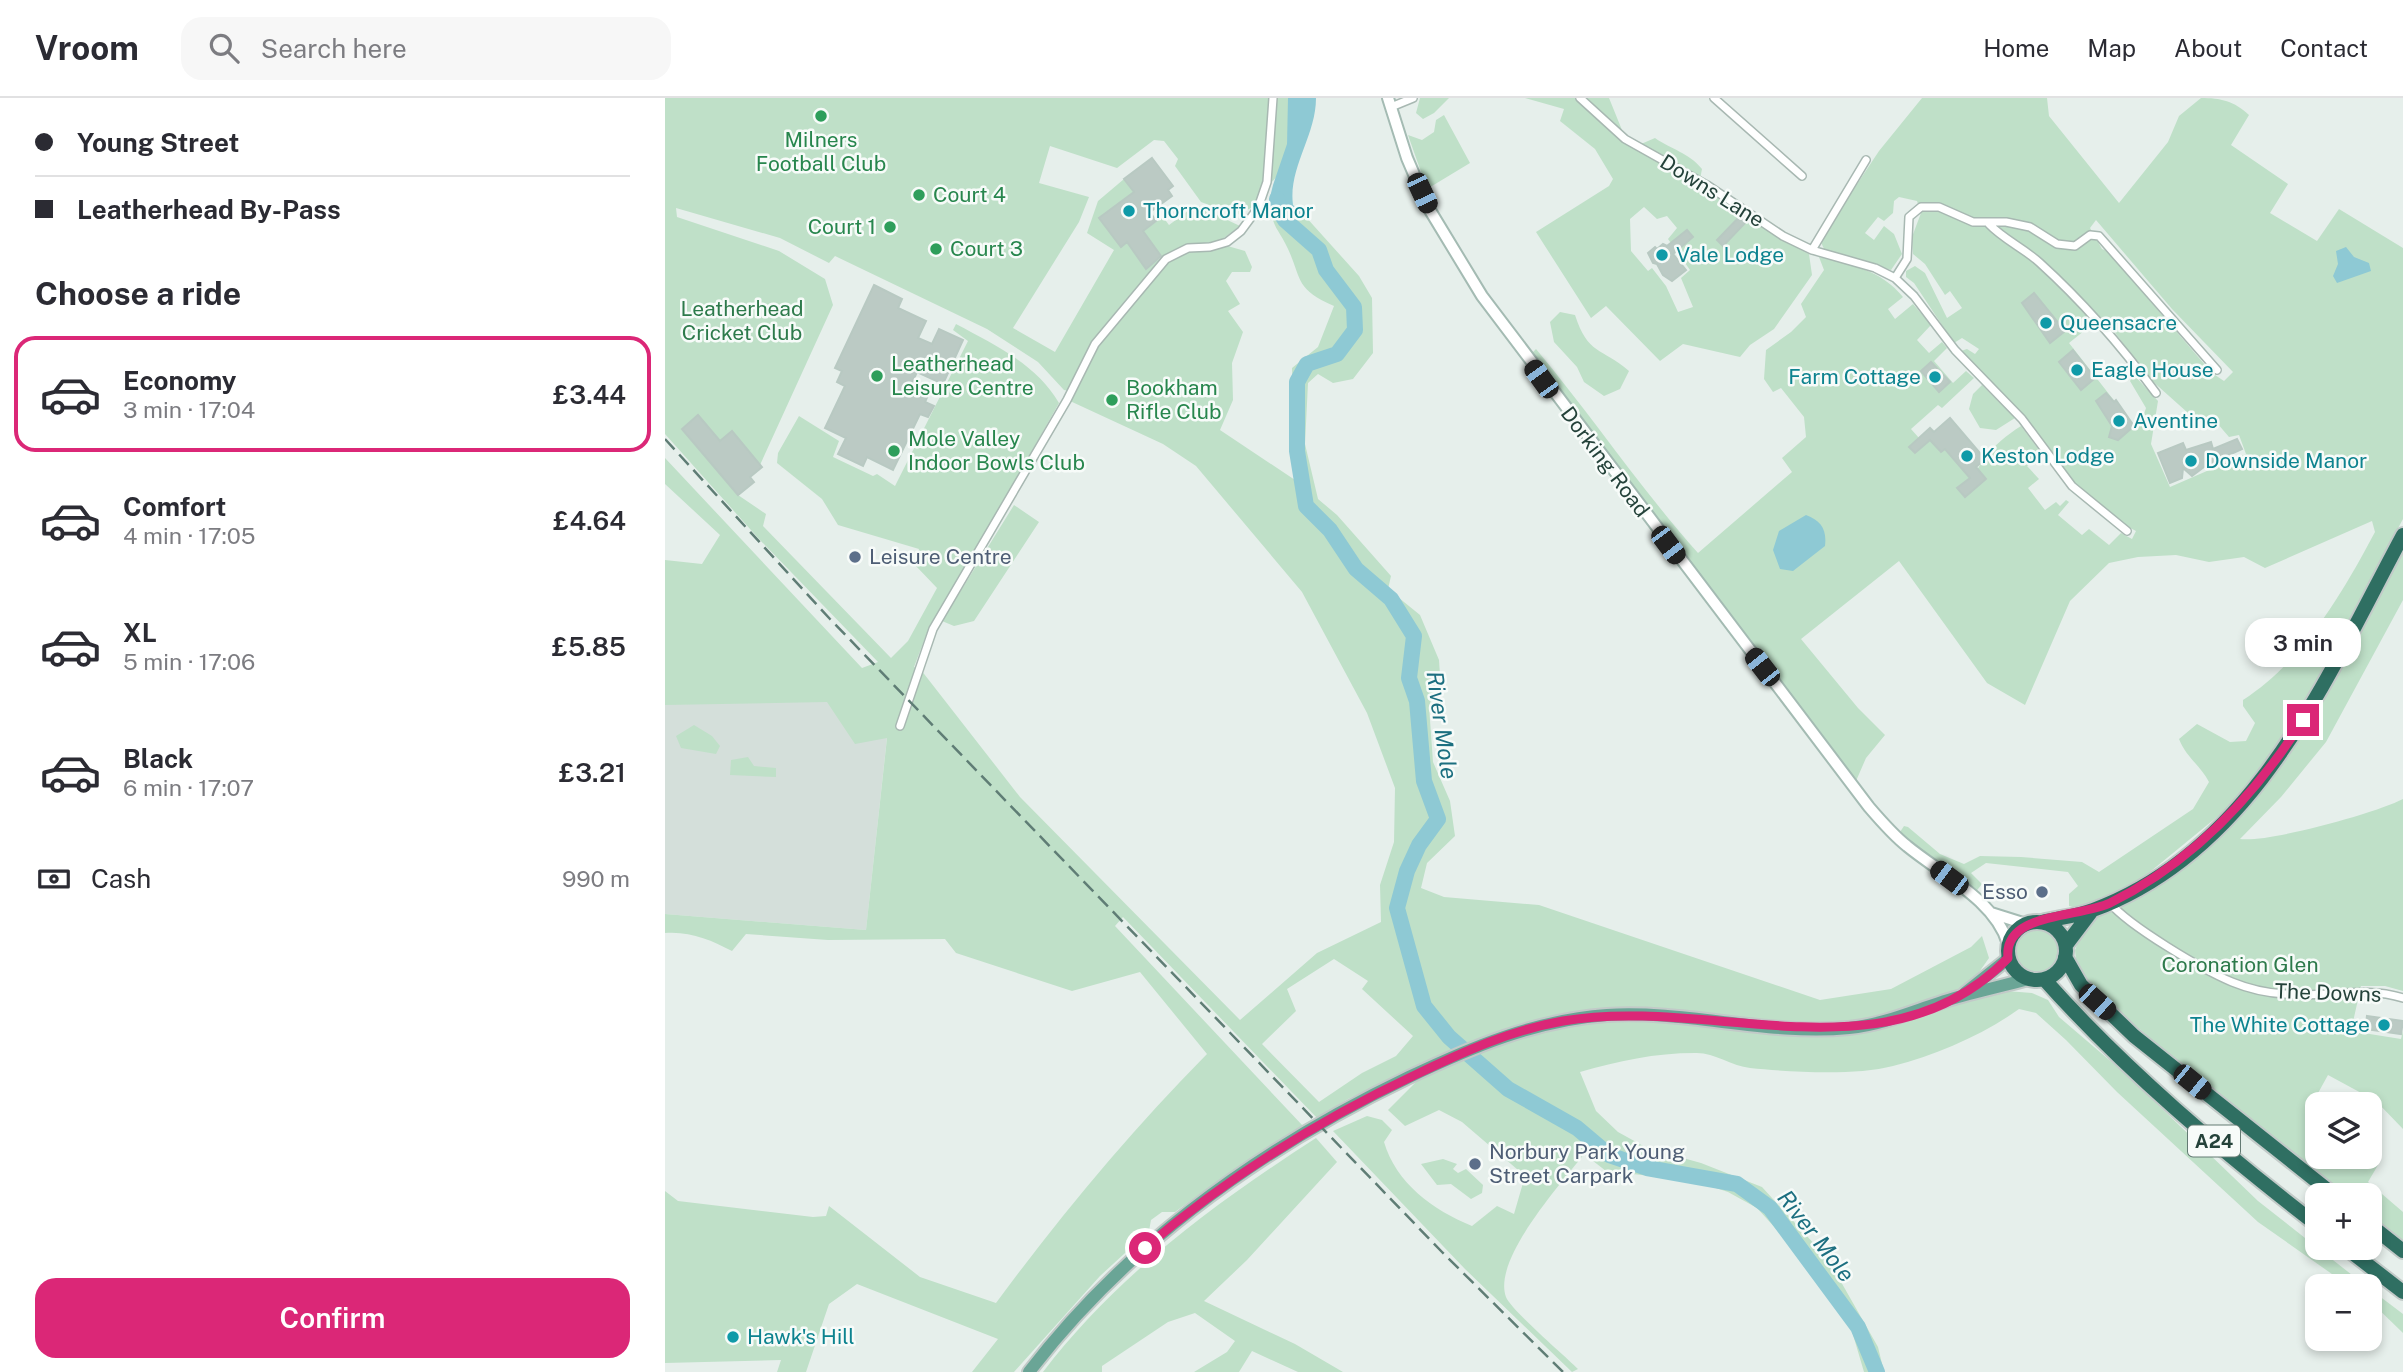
<!DOCTYPE html>
<html lang="en">
<head>
<meta charset="utf-8">
<style>
  :root { --surface:#fff; --page:#f7f7f7; --text:#2b2b33; --muted:#7c7c81; --line:#e1e1e2; --accent:#db2777 }
  body { margin:0; font-family:"Public Sans",sans-serif; background:var(--page); color:var(--text); height:100vh; display:flex; flex-direction:column; font-size:26px; white-space:nowrap }
  * { box-sizing:border-box; margin:0 }
  p { font-size:23px; color:var(--muted) }
  .icon { flex:none; width:38px; height:38px; fill:none; stroke:currentColor; stroke-width:2; stroke-linecap:round; stroke-linejoin:round }
  .map { position:relative; flex:1; overflow:hidden }
  .details { display:flex; flex-direction:column; background:var(--surface); width:665px }
  .details>* { flex:none }
  .hud { display:grid; align-content:center; height:154px; padding:0 35px; background:var(--surface) }
  .buttons { position:absolute; left:1640px; top:994px; display:grid; gap:14px }
  .buttons a { display:grid; place-items:center; width:77px; height:77px; border-radius:14px; background:var(--surface); box-shadow:0 4px 10px #0003; font-size:35px }
  .end { position:absolute; width:32px; height:32px; margin:-16px; border:9px solid #db2777; background:#fff; box-shadow:0 0 0 4px #fff }
  .from { border-radius:50% }
  .bubble { position:absolute; height:49px; border-radius:21px; background:var(--surface); box-shadow:0 4px 10px #0003; font-size:23px; font-weight:600; line-height:49px; text-align:center }
  .car { position:absolute; width:21px; height:42px; margin:-21px -10px; border-radius:9px; box-shadow:0 0 5px 2px #0007; background:linear-gradient(#222 24%,#8ab4d8 0 40%,#222 0 76%,#8ab4d8 0 86%,#222 0) }
  .hud b { display:flex; align-items:center; gap:24px; height:66px; font-size:26px }
  .hud b+b { border-top:2px solid var(--line) }
  .hud i { width:18px; height:18px; background:var(--text) }
  ul { padding:0; list-style:none }
  li { display:flex; align-items:center; gap:21px; height:116px; margin:0 14px 10px; padding:0 21px; border:4px solid transparent; border-radius:21px }
  li div { flex:1 }
  li b { display:block; font-size:26px }
  li em { font-style:normal; font-weight:600 }
  li.selected { border-color:var(--accent) }
  li>.icon { width:63px; height:63px; stroke-width:1.5 }
  h2 { padding:0 35px; font-size:32px; line-height:84px }
  .pay { display:flex; align-items:center; gap:18px; height:77px; padding:0 35px; font-size:26px }
  .pay p { margin-inline-start:auto }
  .cta { display:flex; gap:14px; margin-top:auto; padding:14px 35px }
  .cta a { flex:1; height:80px; border-radius:21px; background:var(--accent); color:#fff; font-size:28px; font-weight:600; line-height:80px; text-align:center }
  header { display:flex; align-items:center; gap:42px; box-sizing:border-box; height:98px; padding:0 35px; background:var(--surface); border-bottom:2px solid var(--line) }
  header strong { font-size:33px }
  nav { display:flex; gap:38px; margin-inline-start:auto; font-size:24px }
  .search { width:490px; height:63px; background:var(--page); display:flex; align-items:center; gap:18px; box-sizing:border-box; padding:0 24px; border-radius:21px; color:var(--muted); font-size:26px }
  main { display:flex; flex:1; min-height:0 }
  .map>svg:first-child { display:block }
  .built { fill:#d4dfda }
  .green { fill:#bfe0c8; fill-rule:evenodd }
  .water { fill:#8ec9d4 }
  .lines { fill:none; stroke-linecap:round; stroke-linejoin:round }
  .river { stroke:#8ec9d4; stroke-width:16 }
  .building { fill:#bbcac4; stroke:#b8c9c2; stroke-width:2 }
  .street-casing { stroke:#a8b8b2; stroke-width:10 }
  .secondary-casing { stroke:#a4bbb3; stroke-width:14 }
  .primary-casing { stroke:#c2cac8; stroke-width:16 }
  .highway-casing { stroke:#c2cac8; stroke-width:18 }
  .street { stroke:#fff; stroke-width:7 }
  .secondary { stroke:#fff; stroke-width:10 }
  .primary { stroke:#6aa596; stroke-width:12 }
  .highway { stroke:#2f6f62; stroke-width:14 }
  .rail { stroke:#5f7d75; stroke-width:2.5; stroke-dasharray:14 7; stroke-linecap:butt }
  .route { stroke:#db2777; stroke-width:9 }
  .leisure-dot { fill:#2e9e5b; stroke:#f7fbf9; stroke-width:2.5 }
  .culture-dot { fill:#0f9aa8; stroke:#f7fbf9; stroke-width:2.5 }
  .service-dot { fill:#5c6f8a; stroke:#f7fbf9; stroke-width:2.5 }
  .labels { text-anchor:middle; stroke-width:5; stroke-linejoin:round; paint-order:stroke }
  .shield { fill:#f7fbf9; stroke:#637a73; stroke-width:2 }
  .shield-label { font-size:19px; font-weight:bold; fill:#24423a }
  .leisure-label { font-size:21px; fill:#27864d; stroke:#f7fbf9; text-anchor:start }
  .street-label { font-size:21px; fill:#24423a; stroke:#f7fbf9 }
  .culture-label { font-size:21px; fill:#0d838f; stroke:#f7fbf9; text-anchor:start }
  .park-label { font-size:21px; fill:#2d7a4b; stroke:#f7fbf9 }
  .service-label { font-size:21px; fill:#4e5e75; stroke:#f7fbf9; text-anchor:start }
  .water-label { font-size:23px; font-style:italic; fill:#1c6f80; stroke:#f7fbf9 }
</style>
</head>
<body>
<header>
<strong>Vroom</strong>
<div class="search"><svg class="icon" aria-label="search" viewBox="0 0 24 24"><circle cx="10" cy="10" r="6"/><path d="M15 15l6 6"/></svg>Search here</div>
<nav><a>Home</a><a>Map</a><a>About</a><a>Contact</a></nav>
</header>
<main>
<section class="details">
<div class="hud">
<b><i class="from"></i>Young Street</b>
<b><i></i>Leatherhead By-Pass</b>
</div>
<h2>Choose a ride</h2>
<ul>
<li class="selected"><svg class="icon" aria-label="car" viewBox="0 0 24 24"><path d="M5 17H2v-5l4-1 3-4h7l3 4 3 1v5h-3M9 17h6M6 11h13"/><circle cx="7" cy="17" r="2"/><circle cx="17" cy="17" r="2"/></svg><div><b>Economy</b><p>3 min · 17:04</p></div><em>£3.44</em></li>
<li><svg class="icon" aria-label="car" viewBox="0 0 24 24"><path d="M5 17H2v-5l4-1 3-4h7l3 4 3 1v5h-3M9 17h6M6 11h13"/><circle cx="7" cy="17" r="2"/><circle cx="17" cy="17" r="2"/></svg><div><b>Comfort</b><p>4 min · 17:05</p></div><em>£4.64</em></li>
<li><svg class="icon" aria-label="car" viewBox="0 0 24 24"><path d="M5 17H2v-5l4-1 3-4h7l3 4 3 1v5h-3M9 17h6M6 11h13"/><circle cx="7" cy="17" r="2"/><circle cx="17" cy="17" r="2"/></svg><div><b>XL</b><p>5 min · 17:06</p></div><em>£5.85</em></li>
<li><svg class="icon" aria-label="car" viewBox="0 0 24 24"><path d="M5 17H2v-5l4-1 3-4h7l3 4 3 1v5h-3M9 17h6M6 11h13"/><circle cx="7" cy="17" r="2"/><circle cx="17" cy="17" r="2"/></svg><div><b>Black</b><p>6 min · 17:07</p></div><em>£3.21</em></li>
</ul>
<div class="pay"><svg class="icon" aria-label="cash" viewBox="0 0 24 24"><path d="M3 7h18v10H3z"/><circle cx="12" cy="12" r="2"/></svg>Cash<p>990 m</p></div>
<div class="cta"><a>Confirm</a></div>
</section>
<div class="map">
<svg width="1738" height="1274" viewBox="0 0 1738 1274">
  <rect width="100%" height="100%" fill="#e6efeb"/>
  <!-- built -->
  <path class="built" d="M182 580 222 639 201 832 0 816V607Z"/>
  <!-- green -->
  <path class="green" d="M0 0H623C623 29 628 80 595 91L590 108 572 117 536 104 510 68 513 61 499 43 489 42 452 70 385 48 374 85 424 99 414 124 348 230 390 254 449 152 422 135 433 103 459 81 469 94 462 144 481 170 497 159 478 133 498 119 504 127 531 107 575 128 552 145 580 153 587 169 585 174H567L561 183 575 206 563 213 578 234 567 265 568 302 555 332 630 382 627 270 653 249 669 208C627 190 638 179 620 145 614 133 607 127 607 114L630 122 640 118 694 178 707 200 708 255 688 281 668 285 653 276 643 285 640 346 653 401 672 417 726 478 723 491 755 517 774 562 775 577 764 608 768 664 785 703 790 738 762 765 756 790 779 799 874 807 1155 902 1226 891 1306 849 1317 838 1324 860 1312 877 1329 892 1367 895 1383 902 1394 919 1463 978 1593 1103 1701 1188H1684L1593 1124 1452 994 1401 942 1371 915 1354 911C1318 937 1271 957 1228 968 1190 978 1125 974 1085 970 1067 968 1048 954 1030 955 990 955 953 963 915 974L931 1013 953 1034 982 1050 1036 1065 1097 1089 1163 1161 1213 1249 1219 1274H1199L1184 1223 1144 1167 1092 1110 1063 1094 1030 1083 941 1073 919 1056C897 1085 827 1161 841 1199 846 1212 900 1258 913 1271L907 1274 800 1171 668 1033 702 1018 717 1022 727 1032 719 1044C731 1085 768 1112 807 1128L832 1108 849 1116 860 1078 797 1024 774 1012 740 1028 723 1012 751 984 735 977 683 1001 652 1020 458 819 450 828 638 1028 561 1077 510 1114H497L486 1122 484 1133 435 1178 349 1274H307L333 1241 192 1186 164 1206 141 1274H112L116 1262 0 1265V1093L13 1103 148 1119 161 1118 164 1108 255 1179 331 1205C396 1117 465 1034 542 956L475 874 407 893 291 855 280 841 163 842 81 836 67 853C46 842 25 833 0 835V816L201 832 222 640 190 646 162 604 0 607V462L37 466 55 437 0 386V360L197 570 213 564 94 441 0 336ZM11 110 115 140 164 165 170 158 322 231 373 264 399 292 409 294 405 303 498 346 531 368 637 494 702 615 730 690 729 744 715 787 716 824 652 855 575 922 355 699 256 572 249 569 265 527 299 474 394 305C372 267 332 248 291 226L288 232 303 243 230 388 212 376 208 378 168 359 174 343 134 318 113 355 112 365 157 401 173 427 254 451 250 467 272 490 243 543 226 560 98 428 101 416 73 397 17 331 34 318 55 343 67 333 95 367 168 207 160 181 114 153 12 119ZM669 861 703 883 697 891 748 938 731 958 697 975 654 1004 597 946 631 913 622 891Z
    M755 0H784L769 15 758 21 751 15Z
    M860 0H944L959 37 976 46 990 40C1007 52 1023 54 1037 71L1034 86 1112 139 1144 156 1147 177 1109 231 1085 247 1075 259 1018 246 995 263 941 208 926 220 871 134 944 88 948 81 930 51 895 23 899 11ZM979 109 992 121 1002 118 1012 130 1003 141 1025 172 1016 180 1028 209 1013 214 1001 188 987 170 983 173 966 153 965 121Z
    M1257 0H1382L1384 18 1454 105 1503 44 1514 18 1536 0C1556 0 1569 3 1584 17L1566 47 1623 86 1605 115 1652 143 1674 111 1738 150V421L1633 616 1600 665 1563 710 1469 787 1437 804 1411 810 1404 808V796L1413 788 1403 774 1321 765 1306 775 1317 786 1309 796 1235 734 1239 728 1243 729 1275 756 1299 766 1315 758 1356 759 1417 764 1434 774 1528 711 1544 684C1535 667 1521 659 1514 641L1532 626 1565 644 1581 643 1590 625 1578 608V602C1638 563 1677 496 1710 434L1707 423 1600 470 1579 459 1544 464 1511 457 1473 459 1444 465 1405 503 1360 607 1322 585 1234 463 1136 541 1193 610 1220 637 1201 660 1191 683 1164 654 866 256 871 251C927 318 975 390 1033 455L1127 374 1117 360 1141 339 1139 319 1116 290 1108 294 1099 281 1101 252 1126 234 1141 219 1136 206 1159 172 1154 159C1187 167 1216 172 1238 199L1223 211 1230 221 1248 206 1266 227 1252 242 1264 255 1277 244 1282 250 1269 263 1288 285 1301 273 1309 280 1277 310 1273 307 1246 331 1254 340 1244 349 1250 355 1269 339 1275 354 1280 351 1305 380 1293 390 1300 399C1312 366 1326 347 1356 328L1377 356 1362 368 1374 381 1363 390 1380 412 1391 404 1395 408 1401 402 1404 404 1393 417 1417 437 1424 431 1444 447 1456 435 1467 441 1471 433C1394 395 1354 311 1296 253L1302 251 1310 256 1314 251 1297 240 1289 245 1249 185 1241 179V173L1250 168 1260 175 1282 220 1297 210 1285 193 1280 197 1260 166 1248 156 1247 139 1256 115 1252 103 1234 99 1229 103 1228 115 1219 123 1213 119 1200 135 1209 142 1219 128 1229 136 1237 156 1226 172 1159 151 1155 142 1214 53ZM1431 122 1507 211 1568 274 1559 283 1547 275 1442 153 1437 151 1425 130ZM1435 220 1451 236 1485 281 1532 323 1552 325 1564 339 1574 337 1581 356 1505 389 1486 346 1493 303 1469 277 1465 283 1481 310 1477 322 1469 328 1404 245Z
    M779 17 805 65 762 91 743 37 757 42 769 34 771 22Z
    M895 214 910 217C923 257 936 249 964 273L955 291 939 298 919 284 912 269 889 244 885 224Z
    M1317 287 1350 320 1331 332 1315 330 1304 311 1308 296Z
    M349 407 374 424 309 523 289 528 277 523Z
    M1738 449V502L1661 644 1616 699 1575 741C1603 745 1711 715 1738 701V893L1720 888H1696L1686 933 1736 941 1738 933V1031L1711 1003 1663 977 1647 1006 1652 1010V1059H1703L1713 1067 1703 1084 1738 1114V1143L1705 1118 1704 1097H1678L1526 976 1422 885 1411 863 1410 852 1416 836 1427 822 1481 793 1584 705Z
    M29 627 47 638 55 648 51 656 16 650 11 638Z
    M83 659 89 668 111 670V679L65 677 66 662Z
    M1349 853a22 22 0 1 1 44 0a22 22 0 1 1-44 0Z
    M651 1040 672 1064 582 1162 539 1203 630 1246 678 1274H633L587 1253 574 1274H529L562 1254 570 1243 530 1215 503 1224 437 1268V1274H378C452 1177 549 1106 651 1040Z
    M778 1061 792 1066 788 1071 793 1075 801 1071 818 1087 817 1095 806 1101 786 1086 772 1087 756 1066Z
    M1705 1191 1738 1216V1235L1705 1203Z"/>
  <!-- water -->
  <path class="water" d="M623 0H651C651 38 623 70 628 107L640 118 630 122 607 114 604 103 608 87 622 46Z
    M1681 149 1689 159 1704 165 1706 173 1672 185 1668 178 1673 166 1671 153Z
    M1141 417C1156 423 1162 431 1160 448L1128 473 1115 471 1108 452 1114 433Z"/>
  <g class="lines">
    <!-- river -->
    <path class="river" d="M612 101 613 111 620 122 654 152 661 172 689 209 690 232 672 256 642 266 632 284V353L641 408 665 432 691 471 726 501 749 538 744 580 752 603 759 683 773 721 754 747 742 773 732 810 759 908 784 939 843 991 912 1030 944 1057 982 1070 1072 1086 1105 1110 1193 1229 1212 1274"/>
  </g>
  <!-- building -->
  <path class="building" d="M487 60 508 88 503 92 507 98 485 114 491 123 478 133 496 158 481 171 462 144 456 149 434 120 469 94 459 81Z
    M1076 117 1083 122 1058 148 1052 142Z
    M1022 132 1028 139 1008 156 1021 172 1007 183 998 177 992 166 988 165 983 155 990 149 992 151 998 146 1002 148Z
    M209 187 237 201 233 210 261 223 253 240 267 246 274 231 298 242 278 286 252 274 246 287 264 295 260 304 269 308 263 319 255 316 228 372 202 359 198 368 173 356 181 340 160 330 180 288 172 284 177 273 170 270Z
    M1369 195 1400 233 1385 245 1357 205Z
    M1408 252 1430 280 1416 292 1394 264Z
    M1266 264 1285 284 1274 294 1256 273Z
    M1441 295 1449 304 1451 302 1469 328 1453 342 1444 339 1447 328 1431 303Z
    M33 317 55 343 67 333 97 369 85 379 89 384 73 397 17 331Z
    M1285 320 1320 361 1311 369 1321 381 1300 399 1292 390 1305 380 1280 351 1276 354 1265 342 1250 355 1244 349 1265 330 1269 334Z
    M1572 341 1577 351 1557 360 1555 366 1548 369 1543 366 1527 378 1518 370 1517 380 1505 385 1493 355 1518 345 1521 352 1546 344 1548 351Z
    M1702 918 1738 923 1736 936 1700 931Z"/>
  <g class="lines">
    <!-- street casing -->
    <g class="street-casing">
      <path id="street" d="M915 0 960 41 1042 87 1118 138 1147 152 1210 170 1230 180 1249 198 1290 252 1357 321 1407 388 1462 433
        M1049 0 1137 78
        M726 9 748 0
        M1324 126C1338 141 1360 151 1375 165 1418 204 1457 249 1491 295
        M1147 152 1201 62
        M1230 180 1242 161 1244 119 1256 109H1274L1308 124H1341L1365 129 1392 146 1410 148 1425 137 1434 138 1552 272
        M235 628 268 531 402 302 430 246 501 161 523 150 545 149 562 144 576 133 593 110 602 84 608 0
        M1445 805C1464 828 1538 872 1567 884 1584 891 1602 895 1620 896 1659 900 1699 888 1738 900"/>
    </g>
    <!-- secondary casing -->
    <g class="secondary-casing">
      <path id="secondary" d="M723 0 742 60 763 109 817 198 1204 709C1216 723 1228 737 1242 748 1276 776 1331 803 1343 846
        M1326 815 1361 826"/>
    </g>
    <!-- primary casing -->
    <g class="primary-casing">
      <path id="primary" d="M1300 895 1344 860
        M364 1274C463 1145 598 1049 744 979 807 949 871 922 942 917 1023 912 1103 938 1184 930 1224 926 1258 908 1297 898 1319 892 1341 887 1363 881"/>
    </g>
    <!-- highway casing -->
    <g class="highway-casing">
      <path id="highway" d="M1343 853a29 29 0 1 1 58 0a29 29 0 1 1-58 0Z
        M1377 824C1393 820 1413 818 1428 812 1591 752 1662 578 1738 437
        M1401 847 1426 814
        M1400 859 1416 887 1469 938 1669 1097
        M1379 881C1460 972 1556 1053 1652 1127
        M1704 1126 1738 1153
        M1681 1150 1738 1194"/>
    </g>
    <!-- street -->
    <use href="#street" class="street"/>
    <!-- secondary -->
    <use href="#secondary" class="secondary"/>
    <!-- primary -->
    <use href="#primary" class="primary"/>
    <!-- highway -->
    <use href="#highway" class="highway"/>
    <!-- rail -->
    <path class="rail" d="M0 341 165 521 777 1154 898 1274"/>
  </g>
  <g class="lines">
    <!-- route -->
    <path class="route" d="M480 1150C563 1079 652 1023 750 977 798 954 846 932 898 923 1046 897 1222 985 1343 860 1338 814 1414 820 1445 805 1528 764 1589 699 1638 622"/>
  </g>
  <!-- markers -->
  <g class="leisure-dot">
    <circle cx="156" cy="18" r="7"/>
    <circle cx="254" cy="97" r="7"/>
    <circle cx="225" cy="129" r="7"/>
    <circle cx="271" cy="151" r="7"/>
    <circle cx="212" cy="278" r="7"/>
    <circle cx="447" cy="302" r="7"/>
    <circle cx="229" cy="353" r="7"/>
  </g>
  <g class="culture-dot">
    <circle cx="464" cy="113" r="7"/>
    <circle cx="997" cy="157" r="7"/>
    <circle cx="1381" cy="225" r="7"/>
    <circle cx="1412" cy="272" r="7"/>
    <circle cx="1270" cy="279" r="7"/>
    <circle cx="1454" cy="323" r="7"/>
    <circle cx="1302" cy="358" r="7"/>
    <circle cx="1526" cy="363" r="7"/>
    <circle cx="1719" cy="927" r="7"/>
    <circle cx="68" cy="1239" r="7"/>
  </g>
  <g class="service-dot">
    <circle cx="190" cy="459" r="7"/>
    <circle cx="1377" cy="794" r="7"/>
    <circle cx="810" cy="1066" r="7"/>
  </g>
  <g class="labels">
    <!-- shield labels -->
    <rect class="shield" x="1523" y="1027.5" width="52" height="31" rx="5"/>
    <g class="shield-label">
      <text x="1549" y="1050">A24</text>
    </g>
    <!-- leisure labels -->
    <g class="leisure-label">
      <text x="156" y="49" text-anchor="middle">Milners<tspan x="156" dy="24">Football Club</tspan></text>
      <text x="268" y="104">Court 4</text>
      <text x="211" y="136" text-anchor="end">Court 1</text>
      <text x="285" y="158">Court 3</text>
      <text x="226" y="273">Leatherhead<tspan x="226" dy="24">Leisure Centre</tspan></text>
      <text x="461" y="297">Bookham<tspan x="461" dy="24">Rifle Club</tspan></text>
      <text x="243" y="348">Mole Valley<tspan x="243" dy="24">Indoor Bowls Club</tspan></text>
    </g>
    <!-- street labels -->
    <g class="street-label">
      <text transform="translate(1047 93) rotate(32)" y="7">Downs Lane</text>
      <text transform="translate(940 364) rotate(53)" y="7">Dorking Road</text>
      <text transform="translate(1663 895) rotate(2)" y="7">The Downs</text>
    </g>
    <!-- culture labels -->
    <g class="culture-label">
      <text x="478" y="120">Thorncroft Manor</text>
      <text x="1011" y="164">Vale Lodge</text>
      <text x="1395" y="232">Queensacre</text>
      <text x="1426" y="279">Eagle House</text>
      <text x="1256" y="286" text-anchor="end">Farm Cottage</text>
      <text x="1468" y="330">Aventine</text>
      <text x="1316" y="365">Keston Lodge</text>
      <text x="1540" y="370">Downside Manor</text>
      <text x="1705" y="934" text-anchor="end">The White Cottage</text>
      <text x="82" y="1246">Hawk's Hill</text>
    </g>
    <!-- park labels -->
    <g class="park-label">
      <text x="77" y="218">Leatherhead<tspan x="77" dy="24">Cricket Club</tspan></text>
      <text x="1575" y="874">Coronation Glen</text>
    </g>
    <!-- service labels -->
    <g class="service-label">
      <text x="204" y="466">Leisure Centre</text>
      <text x="1363" y="801" text-anchor="end">Esso</text>
      <text x="824" y="1061">Norbury Park Young<tspan x="824" dy="24">Street Carpark</tspan></text>
    </g>
    <!-- water labels -->
    <g class="water-label">
      <text transform="translate(777 627) rotate(82)" y="8">River Mole</text>
      <text transform="translate(1151 1138) rotate(52)" y="8">River Mole</text>
    </g>
  </g>
</svg>
<div class="buttons">
<a><svg class="icon" aria-label="layers" viewBox="0 0 24 24"><path d="M12 4l9 5-9 5-9-5zM3 14l9 5 9-5"/></svg></a>
<a>+</a>
<a>−</a>
</div>
<i class="end from" style="left:480px;top:1150px"></i>
<i class="end" style="left:1638px;top:622px"></i>
<div class="bubble" style="left:1580px;top:520px;width:116px">3 min</div>
<i class="car" style="left:757px;top:95px;rotate:155deg"></i>
<i class="car" style="left:876px;top:281px;rotate:324deg"></i>
<i class="car" style="left:1003px;top:447px;rotate:143deg"></i>
<i class="car" style="left:1097px;top:569px;rotate:322deg"></i>
<i class="car" style="left:1284px;top:780px;rotate:307deg"></i>
<i class="car" style="left:1432px;top:904px;rotate:132deg"></i>
<i class="car" style="left:1527px;top:984px;rotate:129deg"></i>
</div>
</main>
</body>
</html>
